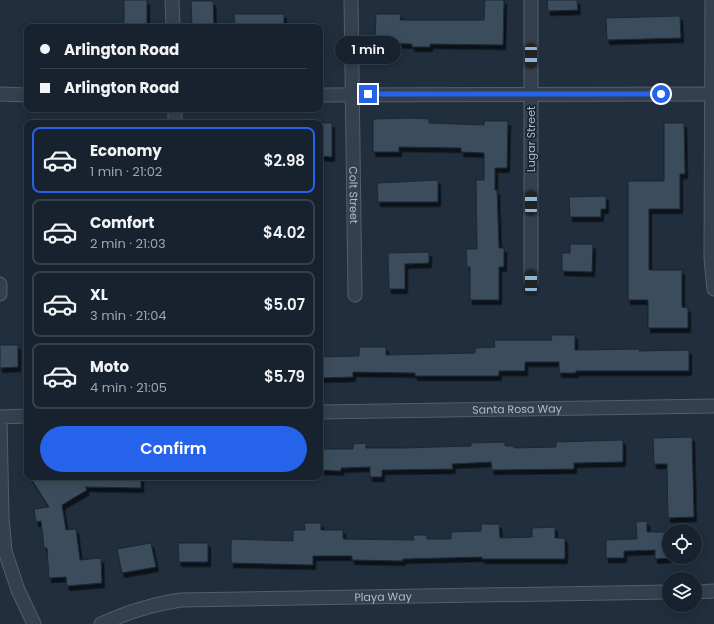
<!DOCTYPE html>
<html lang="en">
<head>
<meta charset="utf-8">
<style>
  :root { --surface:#18222e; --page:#212a36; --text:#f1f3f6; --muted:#9fa4aa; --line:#363f4a; --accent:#2563eb }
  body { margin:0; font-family:Poppins,sans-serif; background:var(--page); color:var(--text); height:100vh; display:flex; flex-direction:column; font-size:15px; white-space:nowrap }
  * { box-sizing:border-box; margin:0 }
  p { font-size:13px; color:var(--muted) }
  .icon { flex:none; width:22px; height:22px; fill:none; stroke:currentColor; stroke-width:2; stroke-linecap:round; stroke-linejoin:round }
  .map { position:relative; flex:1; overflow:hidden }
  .panel { position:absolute; left:24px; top:120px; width:299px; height:360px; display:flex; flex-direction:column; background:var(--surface); border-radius:8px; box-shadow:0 2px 10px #0003,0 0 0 1px var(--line) }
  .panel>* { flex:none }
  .guide { position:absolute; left:24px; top:24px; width:299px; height:88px; border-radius:8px; box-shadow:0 2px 10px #0003,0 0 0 1px var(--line); display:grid; align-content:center; height:88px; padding:0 16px; background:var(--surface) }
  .buttons { position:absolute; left:662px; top:524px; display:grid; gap:8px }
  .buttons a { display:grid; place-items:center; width:40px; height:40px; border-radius:50%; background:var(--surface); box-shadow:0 2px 10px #0003,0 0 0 1px var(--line); font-size:20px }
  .end { position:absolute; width:18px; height:18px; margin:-9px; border:5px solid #2563eb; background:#fff; box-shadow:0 0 0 2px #fff }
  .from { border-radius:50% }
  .bubble { position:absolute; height:28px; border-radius:14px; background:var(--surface); box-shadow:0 2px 10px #0003,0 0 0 1px var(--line); font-size:13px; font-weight:600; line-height:28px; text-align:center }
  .car { position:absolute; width:12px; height:24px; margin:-12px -6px; border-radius:5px; box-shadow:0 0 3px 1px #0007; background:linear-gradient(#222 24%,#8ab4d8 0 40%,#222 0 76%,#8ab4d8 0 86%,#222 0) }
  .guide b { display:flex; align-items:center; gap:14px; height:38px; font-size:15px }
  .guide b+b { border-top:1px solid var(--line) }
  .guide i { width:10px; height:10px; background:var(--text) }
  ul { padding:7px 0 0; list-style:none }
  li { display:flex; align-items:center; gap:12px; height:66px; margin:0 8px 6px; padding:0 8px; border:2px solid var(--line); border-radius:8px }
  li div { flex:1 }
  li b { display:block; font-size:15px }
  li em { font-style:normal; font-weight:600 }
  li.on { border-color:var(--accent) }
  li>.icon { width:36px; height:36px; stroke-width:1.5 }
  .action { display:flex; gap:8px; margin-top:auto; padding:8px 16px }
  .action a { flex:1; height:46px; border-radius:24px; background:var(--accent); color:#fff; font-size:16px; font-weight:600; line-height:46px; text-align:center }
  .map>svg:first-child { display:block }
  .building { fill:#3b4d5d; stroke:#1b2734; filter:url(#shadow) }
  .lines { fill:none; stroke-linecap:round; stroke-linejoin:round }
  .street-casing { stroke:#525e6b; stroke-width:15 }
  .street { stroke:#34404d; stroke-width:13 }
  .route { stroke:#2563eb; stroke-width:5 }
  .labels { text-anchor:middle; stroke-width:3.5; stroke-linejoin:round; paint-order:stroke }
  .street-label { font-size:11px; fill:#afbbc9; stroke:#192532 }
</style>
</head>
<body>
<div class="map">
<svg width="714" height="624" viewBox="0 0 714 624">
  <defs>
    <filter id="shadow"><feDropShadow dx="2.5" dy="4.5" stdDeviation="0" flood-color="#0009"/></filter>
  </defs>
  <rect width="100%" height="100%" fill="#202e3d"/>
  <!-- building -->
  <path class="building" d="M124 0H147V27H124Z
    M485 0H504L503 45 430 44V47H412V44L375 43 376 14H401L400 20H484Z
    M547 0H577L578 10 548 11Z
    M191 1H213L214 27H192Z
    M234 14H284V27H235Z
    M680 16 681 38 607 40 606 18Z
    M411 118 429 119V123L484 125V121H508L507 168H495V190H497L499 248H504V267H499V300H470V267H467L466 249H477L476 180H484V153L461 152V148L399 147V152H373V119Z
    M320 123H332V157L320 156Z
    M664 123H684L685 174H680V209H649V270H682V307L688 308V328H648V300H628V181H664Z
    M438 180V202H378L377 183Z
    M606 196V209H601V217H570L569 197Z
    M570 244H593L592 272 562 271V253H570Z
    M429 252V263L405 264V289H389L388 253Z
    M551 335H575V350L639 349V351L689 350V371H576V373H559V362H525V371H499V376H415V373L353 372V377L320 378V357L359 356V347H386V355L475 353V348L495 347 494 340H552Z
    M0 345H18V367L0 368Z
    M692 437 694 517 668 518 667 464H654L653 438Z
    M623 440V462L574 463V469L492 470 491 462 452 464 453 469 382 470V477H370V467L341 468V471L320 470V449H353V444L366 443V448H404L471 446V443L505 442V446H514V448L556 447V442Z
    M30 477H80L81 479V477H141V488L85 487 87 490 62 505 66 530 76 529 80 560 101 558 102 583 67 586 66 577 49 578 47 548H44L41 521 36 522 34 509 49 507Z
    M647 521V532H669V558L655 559V550L624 551V558H606V540L637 539 636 522Z
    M304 523H321V530H343V539L414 540 413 535H427V539H451V532L481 531V524H499L500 538 532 537V528L555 527V538H565V559H482V557L403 559V561L352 560V556H313V565L231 563V539L293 541V530H305Z
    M151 543 156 567 122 573 117 549Z
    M178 543H208V562H179Z"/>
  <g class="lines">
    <!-- street casing -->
    <g class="street-casing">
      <g id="street">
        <path d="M172 0 173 27"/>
        <path id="s1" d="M351 0 355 295"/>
        <path d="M712 0 711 259 714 289"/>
        <path d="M0 94 27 95"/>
        <path d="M320 95 714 94"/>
        <path d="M175 109V123"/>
        <path d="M531 282V0"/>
        <path d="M0 284V294"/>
        <path id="s2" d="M320 412 714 406"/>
        <path d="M27 416 0 417 2 517 5 551 18 590 34 624"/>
        <path d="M695 592 714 591"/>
        <path id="s3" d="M101 624C128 612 152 604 181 600L669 592"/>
      </g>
    </g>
    <!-- street -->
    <use href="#street" class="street"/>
  </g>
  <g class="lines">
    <!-- route -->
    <path class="route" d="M368 94H661"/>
  </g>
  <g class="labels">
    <!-- street labels -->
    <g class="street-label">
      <text transform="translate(531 139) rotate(-90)" y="4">Lugar Street</text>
      <text dy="4" stroke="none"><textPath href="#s1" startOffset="195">Colt Street</textPath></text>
      <text dy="4" stroke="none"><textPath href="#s2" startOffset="197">Santa Rosa Way</textPath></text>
      <text dy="4" stroke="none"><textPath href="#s3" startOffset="286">Playa Way</textPath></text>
    </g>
  </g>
</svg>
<div class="buttons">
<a><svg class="icon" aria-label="locate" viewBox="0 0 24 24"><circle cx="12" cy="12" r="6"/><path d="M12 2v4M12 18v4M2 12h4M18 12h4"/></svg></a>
<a><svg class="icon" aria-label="layers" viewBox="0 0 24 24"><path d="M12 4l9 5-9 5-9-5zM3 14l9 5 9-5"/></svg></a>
</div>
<i class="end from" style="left:661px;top:94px"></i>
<i class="end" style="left:368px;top:94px"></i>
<div class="bubble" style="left:335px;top:36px;width:66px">1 min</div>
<i class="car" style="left:531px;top:56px;rotate:180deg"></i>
<i class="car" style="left:531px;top:203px;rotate:0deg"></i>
<i class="car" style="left:531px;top:282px;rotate:0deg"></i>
<div class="guide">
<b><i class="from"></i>Arlington Road</b>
<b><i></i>Arlington Road</b>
</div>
<section class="panel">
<ul>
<li class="on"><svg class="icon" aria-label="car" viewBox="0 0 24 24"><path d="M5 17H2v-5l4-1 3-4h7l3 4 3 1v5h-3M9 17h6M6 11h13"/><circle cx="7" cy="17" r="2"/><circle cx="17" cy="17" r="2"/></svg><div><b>Economy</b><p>1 min · 21:02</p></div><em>$2.98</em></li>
<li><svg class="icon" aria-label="car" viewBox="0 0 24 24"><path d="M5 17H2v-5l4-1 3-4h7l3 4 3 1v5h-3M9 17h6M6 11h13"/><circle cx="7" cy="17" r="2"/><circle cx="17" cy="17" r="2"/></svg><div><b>Comfort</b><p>2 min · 21:03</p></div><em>$4.02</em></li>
<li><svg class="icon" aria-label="car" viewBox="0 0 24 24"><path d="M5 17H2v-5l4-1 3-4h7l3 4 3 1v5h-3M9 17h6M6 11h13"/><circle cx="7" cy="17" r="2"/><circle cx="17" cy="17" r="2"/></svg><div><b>XL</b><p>3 min · 21:04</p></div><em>$5.07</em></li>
<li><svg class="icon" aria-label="car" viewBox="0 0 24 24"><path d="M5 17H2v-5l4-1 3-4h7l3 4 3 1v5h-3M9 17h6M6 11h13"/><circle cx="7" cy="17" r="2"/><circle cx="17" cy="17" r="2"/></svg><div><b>Moto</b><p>4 min · 21:05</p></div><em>$5.79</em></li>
</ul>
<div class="action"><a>Confirm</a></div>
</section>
</div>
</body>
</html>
